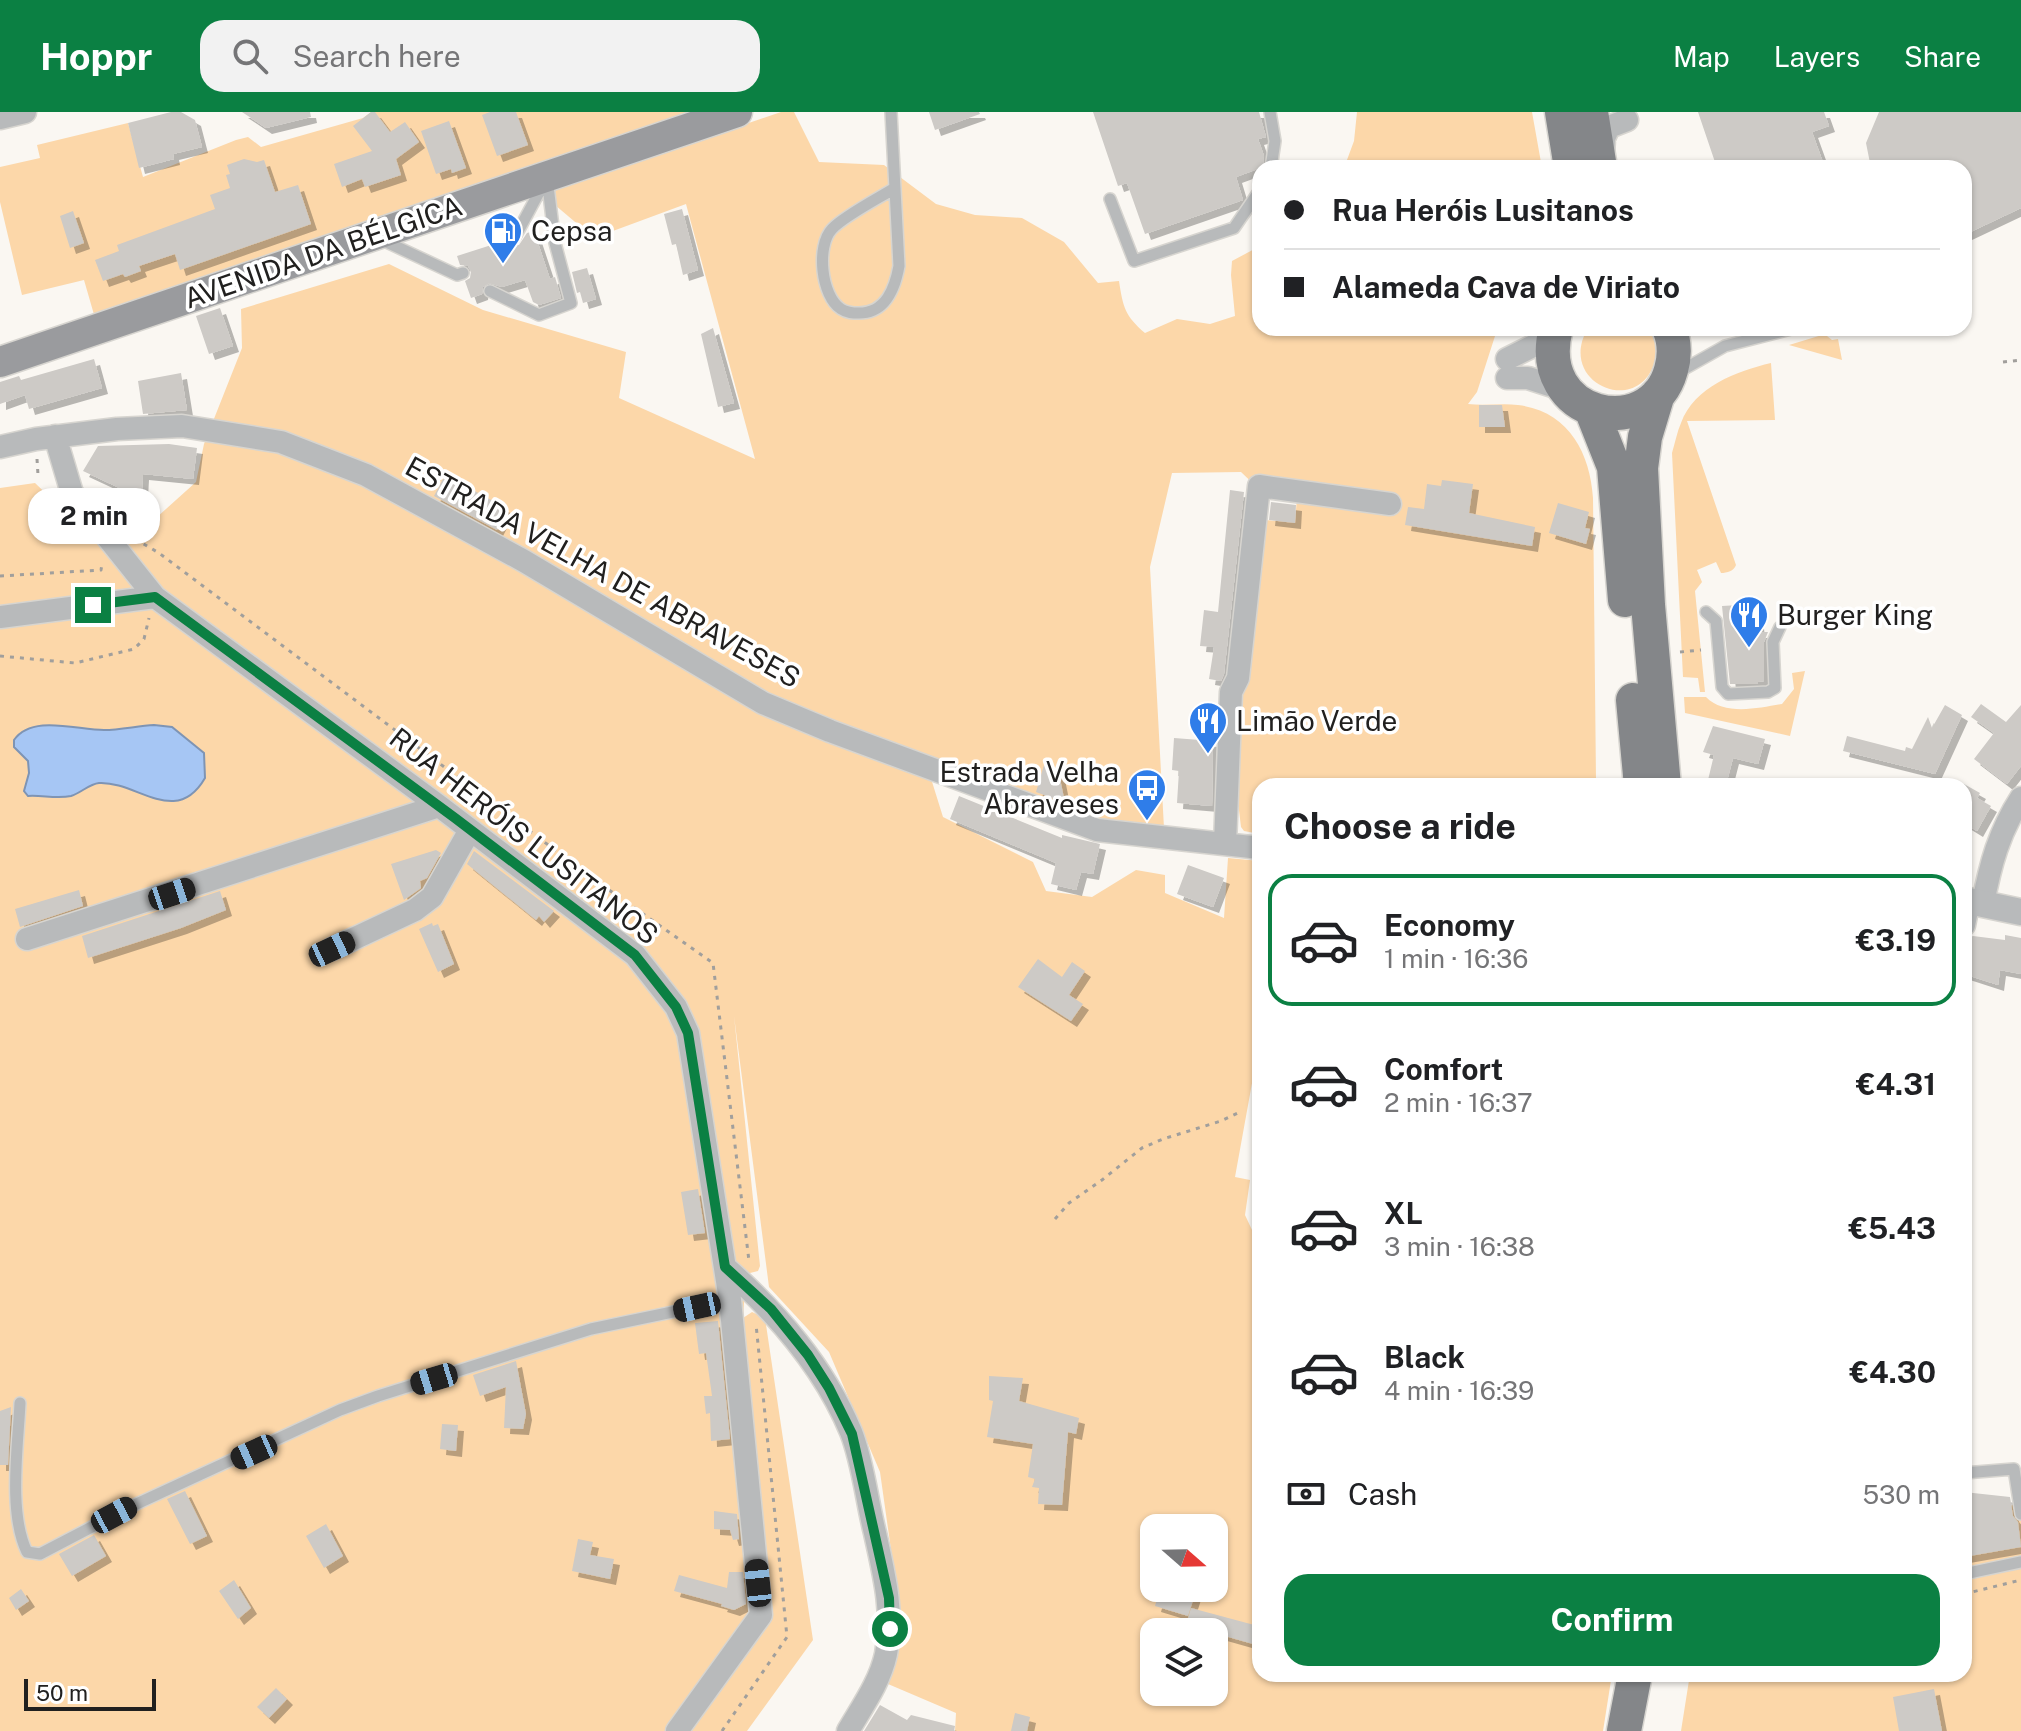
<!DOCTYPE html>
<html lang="en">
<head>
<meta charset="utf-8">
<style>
  :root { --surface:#fff; --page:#f2f2f2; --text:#202124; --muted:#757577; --line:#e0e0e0; --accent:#0b8043 }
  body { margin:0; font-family:"Public Sans",sans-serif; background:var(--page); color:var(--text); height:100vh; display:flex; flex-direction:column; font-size:30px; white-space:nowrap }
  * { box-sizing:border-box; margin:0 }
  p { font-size:26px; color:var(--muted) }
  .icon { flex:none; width:44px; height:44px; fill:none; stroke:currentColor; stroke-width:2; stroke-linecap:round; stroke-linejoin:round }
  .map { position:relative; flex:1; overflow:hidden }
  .drawer { position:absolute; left:1252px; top:666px; width:720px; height:904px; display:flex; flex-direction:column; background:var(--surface); border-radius:24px; box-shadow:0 2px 6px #0004 }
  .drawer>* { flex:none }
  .guide { position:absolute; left:1252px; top:48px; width:720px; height:176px; border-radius:24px; box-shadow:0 2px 6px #0004; display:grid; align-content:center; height:176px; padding:0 32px; background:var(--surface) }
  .needle { width:52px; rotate:110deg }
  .tools { position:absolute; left:1140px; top:1402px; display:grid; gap:16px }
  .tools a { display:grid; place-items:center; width:88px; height:88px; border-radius:16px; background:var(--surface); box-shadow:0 2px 6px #0004; font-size:40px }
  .scale { position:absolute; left:24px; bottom:20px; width:132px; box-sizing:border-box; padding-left:8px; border:4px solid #21201f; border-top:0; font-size:22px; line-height:28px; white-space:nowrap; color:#21201f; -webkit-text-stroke:6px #fff; paint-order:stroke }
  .end { position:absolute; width:36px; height:36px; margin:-18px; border:10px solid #0b8043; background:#fff; box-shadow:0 0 0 4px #fff }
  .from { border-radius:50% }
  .bubble { position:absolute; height:56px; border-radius:24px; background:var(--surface); box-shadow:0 2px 6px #0004; font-size:26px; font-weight:700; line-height:56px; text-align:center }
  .car { position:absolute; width:24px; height:48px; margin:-24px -12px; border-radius:10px; box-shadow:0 0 6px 2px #0007; background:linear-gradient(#222 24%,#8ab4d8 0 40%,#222 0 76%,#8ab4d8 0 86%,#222 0) }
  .guide b { display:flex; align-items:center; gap:28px; height:76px; font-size:30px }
  .guide b+b { border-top:2px solid var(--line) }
  .guide i { width:20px; height:20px; background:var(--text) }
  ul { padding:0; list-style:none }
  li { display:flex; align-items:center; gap:24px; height:132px; margin:0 16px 12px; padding:0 16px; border:4px solid transparent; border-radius:24px }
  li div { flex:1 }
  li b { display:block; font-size:30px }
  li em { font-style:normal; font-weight:700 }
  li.active { border-color:var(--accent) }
  li>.icon { width:72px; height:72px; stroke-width:1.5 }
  h2 { padding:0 32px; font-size:36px; line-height:96px }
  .pay { display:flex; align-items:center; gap:20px; height:88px; padding:0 32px; font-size:30px }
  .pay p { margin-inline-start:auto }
  .button { display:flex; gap:16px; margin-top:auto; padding:16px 32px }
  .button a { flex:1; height:92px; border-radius:24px; background:var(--accent); color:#fff; font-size:32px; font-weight:700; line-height:92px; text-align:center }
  header { display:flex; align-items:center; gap:48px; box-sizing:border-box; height:112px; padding:0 40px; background:var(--accent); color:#fff }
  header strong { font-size:38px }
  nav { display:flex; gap:44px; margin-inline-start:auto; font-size:28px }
  .search { width:560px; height:72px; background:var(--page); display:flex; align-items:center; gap:20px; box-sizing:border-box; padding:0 28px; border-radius:24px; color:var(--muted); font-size:30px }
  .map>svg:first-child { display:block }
  .green { fill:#fcd7a9; fill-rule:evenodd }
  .water { fill:#a6c6f4; stroke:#7e94b4; stroke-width:2 }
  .building { fill:#cdcac6; filter:url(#shadow) }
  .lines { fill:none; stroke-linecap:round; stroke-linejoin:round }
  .service-casing { stroke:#d7d5d0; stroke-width:14 }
  .minor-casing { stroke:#d7d5d0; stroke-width:25 }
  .tertiary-casing { stroke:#d7d5d0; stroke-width:29 }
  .secondary-casing { stroke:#d7d5d0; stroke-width:33 }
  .primary-casing { stroke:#d7d5d0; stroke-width:37 }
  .path { stroke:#a19f9c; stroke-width:3; stroke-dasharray:4 6; stroke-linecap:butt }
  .service { stroke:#b8babb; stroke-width:11 }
  .minor { stroke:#b8babb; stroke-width:22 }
  .tertiary { stroke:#b8babb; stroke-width:26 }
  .secondary { stroke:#9a9b9e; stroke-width:30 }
  .primary { stroke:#848689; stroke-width:34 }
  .route { stroke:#0b8043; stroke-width:10 }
  .labels { text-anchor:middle; stroke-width:7; stroke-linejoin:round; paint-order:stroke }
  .poi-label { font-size:28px; fill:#21201f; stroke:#fff; text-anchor:start }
  .street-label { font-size:28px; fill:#21201f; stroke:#fff }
</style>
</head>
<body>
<header>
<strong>Hoppr</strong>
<div class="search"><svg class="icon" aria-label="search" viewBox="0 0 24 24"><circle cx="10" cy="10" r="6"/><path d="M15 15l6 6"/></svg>Search here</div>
<nav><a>Map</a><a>Layers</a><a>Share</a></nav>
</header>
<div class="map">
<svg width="2021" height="1619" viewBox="0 0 2021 1619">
  <defs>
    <filter id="shadow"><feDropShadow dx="6" dy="6" stdDeviation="0" flood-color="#0004"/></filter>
  </defs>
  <rect width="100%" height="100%" fill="#faf7f2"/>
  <!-- green -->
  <path class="green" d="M371 0H691L95 206 84 168 22 183 0 90V55L40 46 37 33 128 11 143 65 236 28 248 25 261 35 363 6Z
    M781 0H794L819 50 884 53 936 92 975 103 1022 106 1064 130 1098 171 1119 169C1123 195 1125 204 1145 221L1177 207 1210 212 1235 204 1231 163 1232 149 1260 134V216H1515L1495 224 1477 280 1468 292C1485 294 1502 291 1518 293 1568 299 1590 340 1593 386L1596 668 1592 674H1260V722L1244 719 1241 715C1227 613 1249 508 1262 408L1295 410 1297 386 1265 383 1241 360 1172 361 1150 455 1164 716 1112 710 1067 699 924 644 943 705 1033 750 1046 779 1092 785 1136 758 1165 763V781L1224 806 1228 746 1260 749V927L1235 1065 1250 1068 1245 1103 1260 1135V1562H1612L1603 1619H955L956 1601 888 1572 899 1529 897 1480 880 1360 829 1240 769 1175 734 904 760 1154 758 1159 746 1162 743 1206 752 1200 765 1206 813 1528 747 1619H0V376L35 371 85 419 111 409 146 415 196 370 204 332 242 236 241 197 389 152 483 198 626 240 619 286 755 347 686 92 594 126 542 82ZM1154 1416H1214V1476H1154ZM1154 1520H1214V1580H1154Z
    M1357 0H1532L1542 56H1344L1354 29Z
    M1588 216H1648C1656 227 1659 239 1654 252 1636 305 1556 270 1588 216Z
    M1822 223 1827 224 1832 228 1838 227 1842 248 1789 233Z
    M1771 251 1775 308 1687 309 1736 453C1734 459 1727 461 1721 461L1716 450 1697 458 1702 470 1695 479 1705 580H1700L1698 566 1683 565 1672 341C1675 331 1677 320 1681 311 1694 275 1737 259 1771 251Z
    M1805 559 1790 624 1685 601 1684 585H1706C1724 604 1759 596 1782 592L1794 577 1792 561Z
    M2021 1391V1619H1681L1690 1562H1964V1406Z"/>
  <!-- water -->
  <path class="water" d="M154 613 172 615 204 641 205 666C176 716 137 669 99 671 89 672 81 681 71 684 57 687 42 683 28 684L24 679 29 661 28 649 14 635V628C32 602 77 618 104 618 120 618 137 614 154 613Z"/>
  <!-- building -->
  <path class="building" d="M171 0H181L195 8 202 35 173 42 174 47 139 56 128 11Z
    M242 0H310L311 5 266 16Z
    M371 0H375L390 20 405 10 419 30 396 47 401 63 365 75 362 67 342 75 334 52 372 39 353 14Z
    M490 0H516L528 33 497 44 482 3Z
    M929 0H979L980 2 935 18Z
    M1093 0H1259L1266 25 1258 27 1264 44 1263 55 1236 65 1243 88 1145 122 1127 71 1118 74Z
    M1698 0H1824L1829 14 1812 20 1825 56H1717Z
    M1879 0H2021V96L1964 123V56H1871L1866 31Z
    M449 9 466 56 452 61 451 57 436 62 421 19Z
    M244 47 257 50 264 48 275 80 298 73 311 112 180 158 175 142 139 154 141 159 125 165 123 162 103 169 95 148 119 139 117 133 215 97 210 83 230 76 226 63 230 62 227 53Z
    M682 97 698 158 683 163 676 132 672 133 664 102Z
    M73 99 84 131 70 136 60 104Z
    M534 119 550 167 555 165 561 186 539 193 533 190 525 168 502 175 489 171 483 175 482 182 471 186 465 169 470 166 471 159 468 154 460 153 457 144 507 128 512 133H519L527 121Z
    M587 156 596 187 583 191 580 180 577 181 572 160Z
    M220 196 233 234 209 242 196 204Z
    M713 216 734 291 718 295 701 222Z
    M94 247 102 276 29 297 25 283 0 292V270L19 264 21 268Z
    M181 261 187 298 143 302 138 269Z
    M1479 293H1502L1505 315H1479Z
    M169 332 197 336 193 367 143 362 142 380H128L83 359 98 334Z
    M445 363 508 397 497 418 434 384Z
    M1442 368 1473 372 1469 401 1535 415 1532 434 1405 413 1408 395 1424 397 1427 372 1441 374Z
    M1230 378 1244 380 1224 562 1221 569 1209 567 1214 535 1200 534 1204 498 1218 500Z
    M1271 390 1296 393 1295 411 1269 408Z
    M1558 391 1589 400 1585 416 1590 417 1586 432 1549 421Z
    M1756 492 1759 520H1768L1764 530V569L1758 570V572H1730L1722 494Z
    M1981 592 2006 610 2021 593V654L2007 672 1974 647 1994 621 1971 605Z
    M1945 593 1962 603 1935 662 1843 639 1847 624 1905 639 1906 635 1912 637 1928 605 1932 616Z
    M1713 614 1765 627 1758 652 1733 646 1726 673 1708 668 1714 643 1703 640Z
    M1174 626 1213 629 1212 694 1177 691 1179 659 1172 658Z
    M1044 653 1058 657 1065 691 1036 680Z
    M1964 672 1980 681 1977 686 1991 694 1977 719 1964 711Z
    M959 684 1062 726V723L1100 732 1093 762 1081 760 1076 778 1051 772 1056 751 950 707Z
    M436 738 441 741 427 766 420 769 421 776 404 788 391 752Z
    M474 739 554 799 544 810 539 804 536 808 467 752Z
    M1188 753 1224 766 1213 795 1177 782Z
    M79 778 83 794 20 815 15 797Z
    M220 779 226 798 181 816 88 846 82 824Z
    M432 811 433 814 438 812 454 852 438 860 419 817Z
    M2005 823 2021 826V862L2000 858 1998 873 1964 862 1968 826 1973 824 2005 828Z
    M1038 847 1062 865 1072 850 1085 859 1069 883 1083 892 1071 909 1018 875Z
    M698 1077 705 1121 688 1123 681 1080Z
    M718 1209 730 1327 711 1329 710 1301 706 1302 704 1284H712L706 1241 699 1242 695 1211Z
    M516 1249 526 1302 523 1317 504 1316 506 1275 480 1284 473 1263Z
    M989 1264 1023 1266 1019 1289 1079 1306 1076 1322 1068 1320 1062 1393 1038 1392 1039 1376 1032 1375 1035 1367 1028 1365 1033 1332 987 1325 993 1289 989 1288Z
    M11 1295 8 1353H0V1299Z
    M442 1312 458 1313 456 1339 440 1337Z
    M185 1379 207 1424 190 1432 167 1387Z
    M1964 1380 2010 1385 2013 1404 2018 1410 2021 1435 1964 1445Z
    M714 1399 737 1402 739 1427 733 1428 730 1418 714 1417Z
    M326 1412 343 1444 324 1456 306 1424Z
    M94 1423 106 1444 72 1464 59 1442Z
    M578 1427 593 1430 590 1443 614 1447 610 1467 572 1459Z
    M729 1460H743L746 1492 734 1498 721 1494 722 1492 674 1479 679 1463 727 1476Z
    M234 1468 251 1496 238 1507 219 1479Z
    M1160 1476H1175L1195 1482 1188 1504 1155 1494Z
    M21 1477 29 1489 16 1498 9 1486Z
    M1191 1496 1258 1514 1253 1532 1186 1513Z
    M276 1576 287 1587 269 1606 257 1595Z
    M1934 1577 1942 1619H1899L1893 1585Z
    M880 1593 907 1608 911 1603 955 1614 954 1619H864Z
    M1015 1601 1030 1605 1027 1619H1011Z"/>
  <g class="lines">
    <!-- service casing -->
    <g class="service-casing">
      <path id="service" d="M891 0 899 154C895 176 886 201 859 201 853 201 847 201 841 197 821 184 816 134 832 117 844 104 879 86 895 76
        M1270 0 1275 29 1271 56
        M1110 87 1134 149 1234 116 1260 78
        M515 125 543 73
        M380 127 457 163 463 161
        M490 179 539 203 571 191 555 131 547 66
        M1677 261 1725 234 1795 216
        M1706 500 1716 509 1722 575 1728 582 1768 580 1775 576 1773 530 1780 515
        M20 1291C18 1334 8 1401 27 1440L40 1442 130 1395 340 1298 378 1284 591 1217 730 1188
        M1964 1361 2014 1357 2021 1402
        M1964 1462 2021 1450"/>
    </g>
    <!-- minor casing -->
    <g class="minor-casing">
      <path id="minor" d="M0 6 25 0
        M1603 43 1604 26 1609 15 1627 8
        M1507 247 1541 230 1556 216
        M1507 266H1528L1565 278
        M55 324 72 381 155 485 439 694 635 843 676 895 688 921 730 1188 761 1503 677 1619
        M0 335 36 327 117 317 182 314 281 330 366 363 524 449 763 591 830 619 1097 718 1260 736
        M0 505 155 485
        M1225 732 1231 580 1238 566 1259 374 1390 392
        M1983 792C1990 753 1999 720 2021 686
        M1964 813 1969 789
        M27 827 439 694
        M332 837 415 798 432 785 470 718
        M725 1155C778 1202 824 1255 851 1320 863 1350 867 1390 875 1421 884 1462 894 1500 886 1542 880 1570 862 1595 848 1619"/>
    </g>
    <!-- tertiary casing -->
    <g class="tertiary-casing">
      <path id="tertiary" d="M1964 788 2021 800"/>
    </g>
    <!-- secondary casing -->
    <g class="secondary-casing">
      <path id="secondary" d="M0 250 737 0"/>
    </g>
    <!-- primary casing -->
    <g class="primary-casing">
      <path id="primary" d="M1562 0 1571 56
        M1591 0 1600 56
        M1556 216C1532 307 1651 331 1671 258 1675 244 1675 230 1669 216
        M1658 282 1645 325 1641 356 1648 493 1664 674
        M1591 297 1614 355 1625 488
        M1633 588 1641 674
        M1624 1619 1635 1562"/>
    </g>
    <!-- path -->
    <path class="path" d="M2003 250 2021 248
      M37 347 38 363
      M135 427 159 441 599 771 713 851 749 1149
      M0 464 101 458 102 452
      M1680 540 1701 538
      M0 544 75 551 134 537 144 527 149 506
      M1055 1107 1069 1091 1102 1068 1142 1036 1163 1027 1221 1009 1242 999
      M1964 1482 2021 1468
      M722 1619 787 1525 756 1212"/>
    <!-- service -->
    <use href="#service" class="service"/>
    <!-- minor -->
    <use href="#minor" class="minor"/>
    <!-- tertiary -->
    <use href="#tertiary" class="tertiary"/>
    <!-- secondary -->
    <use href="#secondary" class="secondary"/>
    <!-- primary -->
    <use href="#primary" class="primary"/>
  </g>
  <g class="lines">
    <!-- route -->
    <path class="route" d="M93 493 155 485 455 706 635 843 676 895 688 921 725 1155 771 1197 808 1243 829 1276 852 1322 889 1486 890 1517"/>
  </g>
  <!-- icons -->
  <defs>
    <g id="fuel-pin" transform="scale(2)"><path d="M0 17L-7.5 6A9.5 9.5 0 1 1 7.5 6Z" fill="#2f7de9" stroke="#fff"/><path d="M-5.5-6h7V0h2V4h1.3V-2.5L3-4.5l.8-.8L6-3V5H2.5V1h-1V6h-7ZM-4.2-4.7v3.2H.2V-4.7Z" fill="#fff"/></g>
    <g id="restaurant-pin" transform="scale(2)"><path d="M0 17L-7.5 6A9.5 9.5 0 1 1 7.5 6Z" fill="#2f7de9" stroke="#fff"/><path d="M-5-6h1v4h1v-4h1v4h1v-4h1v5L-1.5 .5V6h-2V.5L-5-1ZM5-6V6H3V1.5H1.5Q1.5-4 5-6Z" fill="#fff"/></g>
    <g id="bus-pin" transform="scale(2)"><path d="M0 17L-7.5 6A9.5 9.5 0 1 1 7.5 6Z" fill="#2f7de9" stroke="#fff"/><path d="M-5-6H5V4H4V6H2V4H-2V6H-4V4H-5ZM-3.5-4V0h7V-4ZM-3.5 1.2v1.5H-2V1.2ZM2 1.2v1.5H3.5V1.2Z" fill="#fff"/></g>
  </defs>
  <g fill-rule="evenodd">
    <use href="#fuel-pin" x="503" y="119"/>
    <use href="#restaurant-pin" x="1749" y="503"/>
    <use href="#restaurant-pin" x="1208" y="609"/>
    <use href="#bus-pin" x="1147" y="676"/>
  </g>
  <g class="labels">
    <!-- poi labels -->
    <g class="poi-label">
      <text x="531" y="129">Cepsa</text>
      <text x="1777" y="513">Burger King</text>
      <text x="1236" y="619">Limão Verde</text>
      <text x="1119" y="670" text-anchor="end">Estrada Velha<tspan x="1119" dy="32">Abraveses</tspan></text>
    </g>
    <!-- street labels -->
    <g class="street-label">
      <text transform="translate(323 140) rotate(-19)" y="10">AVENIDA DA BÉLGICA</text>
      <text transform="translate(603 460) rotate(29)" y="10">ESTRADA VELHA DE ABRAVESES</text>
      <text transform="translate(524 724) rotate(38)" y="10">RUA HERÓIS LUSITANOS</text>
    </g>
  </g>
</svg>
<div class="tools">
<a><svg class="needle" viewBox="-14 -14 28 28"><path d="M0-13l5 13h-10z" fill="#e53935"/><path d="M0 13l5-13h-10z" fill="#757577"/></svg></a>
<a><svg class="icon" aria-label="layers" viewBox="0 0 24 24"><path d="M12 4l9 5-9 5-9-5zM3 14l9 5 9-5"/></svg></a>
</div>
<div class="scale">50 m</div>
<i class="end from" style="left:890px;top:1517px"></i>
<i class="end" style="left:93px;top:493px"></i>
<div class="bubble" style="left:28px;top:376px;width:132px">2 min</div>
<i class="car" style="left:172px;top:782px;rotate:72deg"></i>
<i class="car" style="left:332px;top:837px;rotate:65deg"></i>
<i class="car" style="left:697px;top:1195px;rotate:258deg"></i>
<i class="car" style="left:434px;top:1267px;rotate:253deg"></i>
<i class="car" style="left:254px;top:1340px;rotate:246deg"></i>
<i class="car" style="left:114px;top:1403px;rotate:62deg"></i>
<i class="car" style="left:758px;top:1471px;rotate:354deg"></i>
<div class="guide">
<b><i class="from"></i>Rua Heróis Lusitanos</b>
<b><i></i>Alameda Cava de Viriato</b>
</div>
<section class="drawer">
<h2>Choose a ride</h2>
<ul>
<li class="active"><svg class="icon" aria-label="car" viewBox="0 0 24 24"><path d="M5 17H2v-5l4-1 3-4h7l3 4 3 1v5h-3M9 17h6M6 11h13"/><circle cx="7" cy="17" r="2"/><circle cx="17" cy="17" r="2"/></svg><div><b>Economy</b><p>1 min · 16:36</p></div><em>€3.19</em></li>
<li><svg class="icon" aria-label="car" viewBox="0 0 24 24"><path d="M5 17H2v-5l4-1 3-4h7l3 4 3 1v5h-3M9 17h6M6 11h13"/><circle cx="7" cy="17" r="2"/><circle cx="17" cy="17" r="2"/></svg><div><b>Comfort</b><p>2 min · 16:37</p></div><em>€4.31</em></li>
<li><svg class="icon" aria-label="car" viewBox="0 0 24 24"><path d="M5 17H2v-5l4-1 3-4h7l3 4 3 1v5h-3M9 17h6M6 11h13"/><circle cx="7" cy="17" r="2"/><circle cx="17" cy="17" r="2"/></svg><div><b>XL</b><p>3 min · 16:38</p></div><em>€5.43</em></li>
<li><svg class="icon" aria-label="car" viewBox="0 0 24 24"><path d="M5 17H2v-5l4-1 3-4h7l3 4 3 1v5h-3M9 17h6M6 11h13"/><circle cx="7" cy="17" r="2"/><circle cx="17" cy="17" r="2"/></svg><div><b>Black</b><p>4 min · 16:39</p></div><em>€4.30</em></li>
</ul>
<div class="pay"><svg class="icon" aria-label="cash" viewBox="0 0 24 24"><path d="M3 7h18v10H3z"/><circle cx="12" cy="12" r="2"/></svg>Cash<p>530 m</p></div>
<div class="button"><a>Confirm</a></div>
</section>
</div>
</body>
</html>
